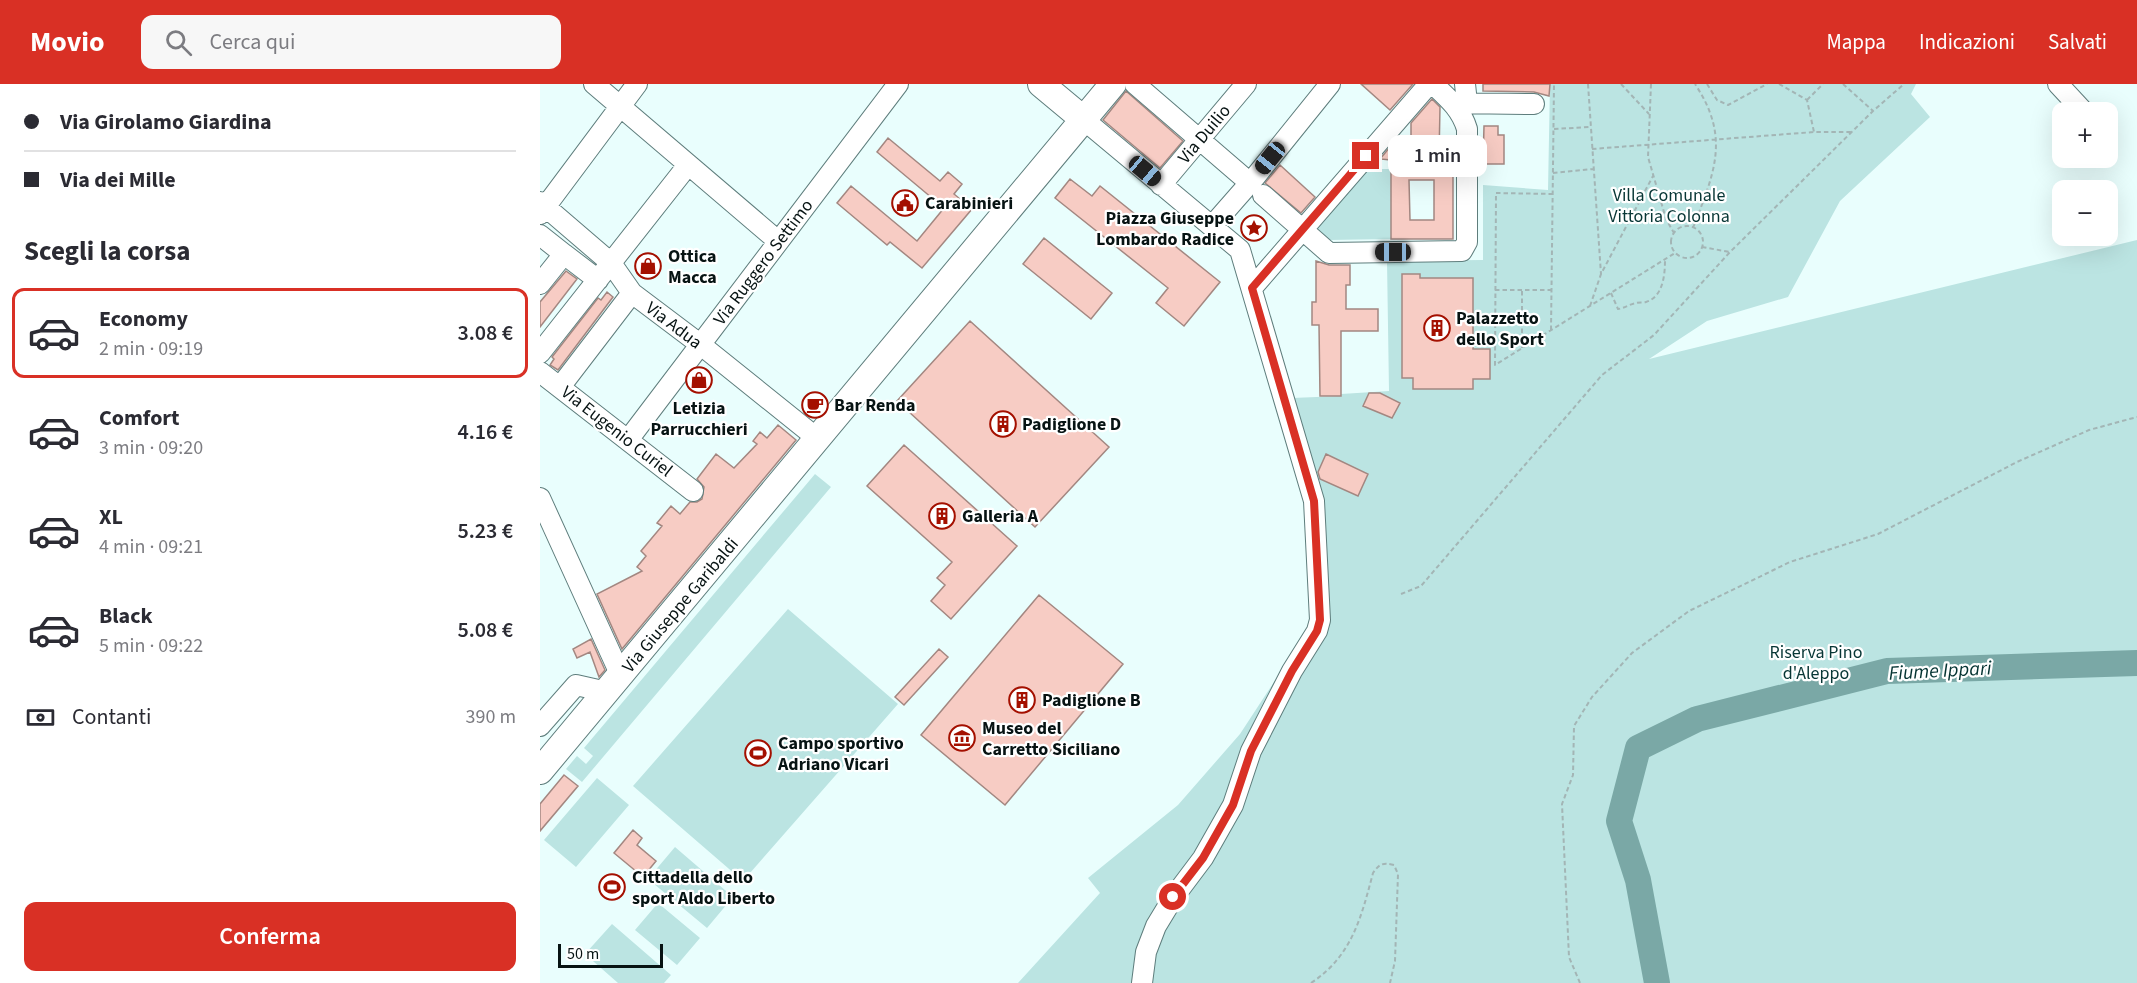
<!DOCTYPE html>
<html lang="it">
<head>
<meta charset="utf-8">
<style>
  :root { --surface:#fff; --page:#f7f7f7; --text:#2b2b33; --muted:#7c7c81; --line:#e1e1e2; --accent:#d93025 }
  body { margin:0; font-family:"Source Sans 3",sans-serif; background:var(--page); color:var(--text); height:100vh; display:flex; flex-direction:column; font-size:22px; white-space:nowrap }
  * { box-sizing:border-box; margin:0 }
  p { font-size:20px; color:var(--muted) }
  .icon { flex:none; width:33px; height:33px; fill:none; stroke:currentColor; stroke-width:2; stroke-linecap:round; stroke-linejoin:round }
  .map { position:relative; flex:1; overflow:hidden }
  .drawer { display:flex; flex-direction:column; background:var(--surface); width:540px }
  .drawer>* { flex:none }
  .hud { display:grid; align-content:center; height:132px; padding:0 24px; background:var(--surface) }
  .tools { position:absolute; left:1512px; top:18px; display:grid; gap:12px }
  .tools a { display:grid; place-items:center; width:66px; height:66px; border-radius:12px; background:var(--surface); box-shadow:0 6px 24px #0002; font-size:30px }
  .scale { position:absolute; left:18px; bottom:15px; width:105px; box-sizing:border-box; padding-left:6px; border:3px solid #071313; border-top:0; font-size:16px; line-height:21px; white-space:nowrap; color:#071313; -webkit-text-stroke:4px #fff; paint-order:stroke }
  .end { position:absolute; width:27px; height:27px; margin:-14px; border:8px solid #d93025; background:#fff; box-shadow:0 0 0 3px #fff }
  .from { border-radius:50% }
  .bubble { position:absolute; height:42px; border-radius:12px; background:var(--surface); box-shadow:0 6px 24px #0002; font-size:20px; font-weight:600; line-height:42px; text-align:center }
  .car { position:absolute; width:18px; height:36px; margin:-18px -9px; border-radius:8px; box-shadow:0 0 4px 2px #0007; background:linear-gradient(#222 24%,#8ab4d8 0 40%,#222 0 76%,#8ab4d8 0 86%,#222 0) }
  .hud b { display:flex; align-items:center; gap:21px; height:57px; font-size:22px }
  .hud b+b { border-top:2px solid var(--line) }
  .hud i { width:15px; height:15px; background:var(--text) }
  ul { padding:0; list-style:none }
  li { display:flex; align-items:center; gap:18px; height:90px; margin:0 12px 9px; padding:0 12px; border:3px solid transparent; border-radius:12px }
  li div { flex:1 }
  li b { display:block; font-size:22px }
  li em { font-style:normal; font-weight:600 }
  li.selected { border-color:var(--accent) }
  li>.icon { width:54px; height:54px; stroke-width:1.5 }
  h2 { padding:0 24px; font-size:27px; line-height:72px }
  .pay { display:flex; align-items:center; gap:15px; height:66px; padding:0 24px; font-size:22px }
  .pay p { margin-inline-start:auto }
  .button { display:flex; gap:12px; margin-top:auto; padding:12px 24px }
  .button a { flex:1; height:69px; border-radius:12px; background:var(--accent); color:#fff; font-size:24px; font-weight:600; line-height:69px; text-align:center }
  header { display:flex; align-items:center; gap:36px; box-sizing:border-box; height:84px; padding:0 30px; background:var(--accent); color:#fff }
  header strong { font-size:28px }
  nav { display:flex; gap:33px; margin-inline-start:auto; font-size:21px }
  .search { width:420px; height:54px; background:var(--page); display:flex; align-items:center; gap:15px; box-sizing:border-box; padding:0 21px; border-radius:12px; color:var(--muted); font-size:22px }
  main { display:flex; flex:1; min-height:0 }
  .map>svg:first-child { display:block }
  .green { fill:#bbe4e2 }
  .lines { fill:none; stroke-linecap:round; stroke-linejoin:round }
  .river { stroke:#7aa8a6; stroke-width:26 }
  .building { fill:#f7ccc4; stroke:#a38781; stroke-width:1.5; fill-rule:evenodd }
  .minor-casing { stroke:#5e7d7c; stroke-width:22 }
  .major-casing { stroke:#5e7d7c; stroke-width:28 }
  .path { stroke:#a3b5b5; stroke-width:2; stroke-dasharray:4.5 3; stroke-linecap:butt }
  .minor { stroke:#fff; stroke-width:20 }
  .major { stroke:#fff; stroke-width:26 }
  .route { stroke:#d93025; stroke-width:8 }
  .labels { text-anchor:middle; stroke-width:4.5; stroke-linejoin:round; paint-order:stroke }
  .street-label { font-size:18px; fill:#071313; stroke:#fff }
  .park-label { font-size:18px; fill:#073635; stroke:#fff }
  .poi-label { font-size:18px; font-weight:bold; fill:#071313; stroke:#fff; text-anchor:start }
  .water-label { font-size:20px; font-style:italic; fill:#043332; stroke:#fff }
</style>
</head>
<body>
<header>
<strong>Movio</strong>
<div class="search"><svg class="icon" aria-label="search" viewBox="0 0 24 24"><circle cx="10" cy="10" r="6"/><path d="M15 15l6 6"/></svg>Cerca qui</div>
<nav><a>Mappa</a><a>Indicazioni</a><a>Salvati</a></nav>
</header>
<main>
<section class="drawer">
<div class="hud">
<b><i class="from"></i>Via Girolamo Giardina</b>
<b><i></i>Via dei Mille</b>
</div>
<h2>Scegli la corsa</h2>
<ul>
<li class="selected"><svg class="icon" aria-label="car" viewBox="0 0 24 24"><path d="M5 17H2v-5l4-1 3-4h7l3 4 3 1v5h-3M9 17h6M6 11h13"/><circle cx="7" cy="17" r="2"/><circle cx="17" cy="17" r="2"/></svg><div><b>Economy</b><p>2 min · 09:19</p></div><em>3.08 €</em></li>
<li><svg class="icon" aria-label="car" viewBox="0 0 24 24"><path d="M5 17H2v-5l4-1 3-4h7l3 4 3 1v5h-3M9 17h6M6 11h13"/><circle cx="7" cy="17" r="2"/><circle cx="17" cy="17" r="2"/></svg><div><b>Comfort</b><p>3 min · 09:20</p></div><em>4.16 €</em></li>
<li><svg class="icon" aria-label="car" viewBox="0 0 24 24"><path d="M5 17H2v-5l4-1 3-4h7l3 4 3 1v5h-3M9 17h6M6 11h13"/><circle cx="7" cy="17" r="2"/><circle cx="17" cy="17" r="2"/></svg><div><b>XL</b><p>4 min · 09:21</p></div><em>5.23 €</em></li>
<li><svg class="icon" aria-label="car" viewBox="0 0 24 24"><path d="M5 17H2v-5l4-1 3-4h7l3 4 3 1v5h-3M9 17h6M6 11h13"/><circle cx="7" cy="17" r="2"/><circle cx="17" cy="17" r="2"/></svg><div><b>Black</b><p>5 min · 09:22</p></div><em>5.08 €</em></li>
</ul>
<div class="pay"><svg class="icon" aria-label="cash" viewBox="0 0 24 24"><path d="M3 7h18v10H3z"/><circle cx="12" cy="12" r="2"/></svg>Contanti<p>390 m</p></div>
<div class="button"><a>Conferma</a></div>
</section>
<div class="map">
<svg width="1597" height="899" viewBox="0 0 1597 899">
  <rect width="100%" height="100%" fill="#e9fefd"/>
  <!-- green -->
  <path class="green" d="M1010 0H1376L1371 10 1390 33 1300 117 1248 213 1167 237 1109 275 1597 156V899H478L560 809 548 794 638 721 700 650 770 543 790 541 782 430 752 314 801 312V310L849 307 847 177 943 176V101L1008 106Z
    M831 78 838 85H851V155L789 156 774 143Z
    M275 390 291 403 42 698 26 685 37 672 46 680 53 672 44 664Z
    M248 525 358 620 203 797 93 702Z
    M57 694 89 721 36 783 4 756Z
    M135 763 193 813 167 844 108 795Z
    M118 819 160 854 137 881 95 846Z
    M72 840 131 891 124 899H78L45 870Z"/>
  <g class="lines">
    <!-- river -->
    <path class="river" d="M1117 899 1098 796 1079 737 1098 664 1157 635 1347 587 1597 579"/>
  </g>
  <!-- building -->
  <path class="building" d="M821 0H873L850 26Z
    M943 0H1010L1009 12 994 8 943 7Z
    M586 7 643 57 620 84 563 36Z
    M892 15 900 23 899 73H913V155H851V76L840 75 850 63H863L871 54V39ZM869 96H894V136H870Z
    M944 42H958V51H964V80H943Z
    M348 54 400 97 408 88 422 100 414 110 432 125 382 184 350 158 347 161 297 119 311 102 377 157 404 124 337 68Z
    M740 81 775 113 761 129 725 99Z
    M530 95 552 112 560 102 680 198 644 242 616 219 628 204 515 114Z
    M504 154 572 209 551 235 483 180Z
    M776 177 789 181H810V201H806V225H838V247H801V312H780L779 241H772V218H776Z
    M26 187 37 195 0 243V218Z
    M862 190H880V194H933V265H950V295H933V305H873V294H862Z
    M67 208 73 213 18 286 10 281 14 275 12 273 58 214 61 216Z
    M430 237 569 363 495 443 357 317Z
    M829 309H840L860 319 852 334 823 322Z
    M238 341 256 356 82 565 57 510 102 487 97 483 106 472 101 467 122 442 117 439 131 422 140 430 150 418H157L162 415 164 403 157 395 176 370 194 384 217 360 213 357 220 348 227 354Z
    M364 361 477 462 411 535 391 517 405 501 397 494 412 478 327 402Z
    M786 370 828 390 818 412 780 395 778 388Z
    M499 511 583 580 465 721 381 651Z
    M51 555 65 586 59 593 50 568 37 574 33 565Z
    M399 565 408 573 364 621 355 613Z
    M24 691 38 702 0 747V720Z
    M93 746 102 754 97 761 116 777 103 793 74 769Z"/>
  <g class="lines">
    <!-- minor casing -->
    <g class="minor-casing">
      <path id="minor" d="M54 0 238 157
        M595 0 710 99
        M925 0 927 19
        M1518 0 1544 28
        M913 19 994 20
        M543 35 700 166 774 417 780 536 777 547 752 587 711 667 693 721 663 774 633 814 616 842 606 868 602 899
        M621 101 706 0
        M723 111 789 169 922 167 927 158V45C921 25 908 14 893 0
        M0 118 71 179 92 209 161 261 278 355
        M0 130 97 0
        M672 142 715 93 790 0
        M0 151 24 170 0 200
        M24 170 58 196
        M712 204 889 0
        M0 269 148 81
        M0 288 153 407
        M20 303 92 209
        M88 356 358 0
        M0 414 81 592
        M0 642 36 601 67 608"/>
    </g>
    <!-- major casing -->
    <g class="major-casing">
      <path id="major" d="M501 0 543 35
        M0 687 573 0"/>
    </g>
    <!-- path -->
    <path class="path" d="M1048 0 1061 190
      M1081 0 1109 30
      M1111 0 1108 73 1126 135 1134 149
      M1167 0 1177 16 1188 21 1227 0
      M1239 0 1267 16 1274 48
      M1303 0 1333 27
      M1267 16 1283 0
      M1014 45 1050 43
      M1052 65 1274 48H1312
      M1013 89 1053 85
      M1013 110 956 109 955 281 1135 169
      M1131 158a16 16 0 1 1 32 0a16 16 0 1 1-32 0Z
      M1153 144C1174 89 1191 54 1155 0
      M1162 163 1190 168
      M955 206H1011
      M1071 209 1078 225C1085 224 1090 220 1096 219 1099 218 1103 219 1106 218 1123 213 1125 191 1125 176
      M1050 222 1061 190 1113 92
      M1011 246 1014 0
      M982 264V206
      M861 510 881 502 1062 291 1114 251 1190 168 1333 27 1364 0
      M771 899C812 872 821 834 833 789 839 780 843 778 854 781L858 790 855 877 850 899
      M1040 899 1029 873 1022 720 1033 691 1034 642 1052 613 1092 569 1149 527 1250 478 1338 450 1477 378 1549 346 1597 333"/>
    <!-- minor -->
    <use href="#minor" class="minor"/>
    <!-- major -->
    <use href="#major" class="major"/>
  </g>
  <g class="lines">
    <!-- route -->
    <path class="route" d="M633 813 663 774 693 721 711 667 752 587 777 547 780 536 774 417 712 204 826 72"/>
  </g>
  <!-- icons -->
  <defs>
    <g id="civic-ring" transform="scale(1.35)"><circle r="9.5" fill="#fff" stroke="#a41000" stroke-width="1.5"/><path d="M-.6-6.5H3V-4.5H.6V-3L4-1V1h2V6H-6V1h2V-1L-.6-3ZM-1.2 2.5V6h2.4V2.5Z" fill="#a41000"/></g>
    <g id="sight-ring" transform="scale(1.35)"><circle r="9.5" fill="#fff" stroke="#a41000" stroke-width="1.5"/><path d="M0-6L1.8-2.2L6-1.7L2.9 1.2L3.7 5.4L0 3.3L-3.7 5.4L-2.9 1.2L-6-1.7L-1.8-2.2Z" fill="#a41000"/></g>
    <g id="shop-ring" transform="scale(1.35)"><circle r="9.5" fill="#fff" stroke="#a41000" stroke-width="1.5"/><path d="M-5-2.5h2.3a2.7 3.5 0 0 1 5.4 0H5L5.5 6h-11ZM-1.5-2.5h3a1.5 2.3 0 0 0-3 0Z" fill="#a41000"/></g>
    <g id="building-ring" transform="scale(1.35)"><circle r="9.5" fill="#fff" stroke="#a41000" stroke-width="1.5"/><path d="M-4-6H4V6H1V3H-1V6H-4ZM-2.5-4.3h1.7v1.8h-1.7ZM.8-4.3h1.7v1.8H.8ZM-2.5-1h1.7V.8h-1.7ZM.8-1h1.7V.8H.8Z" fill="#a41000"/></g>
    <g id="cafe-ring" transform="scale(1.35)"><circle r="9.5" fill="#fff" stroke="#a41000" stroke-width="1.5"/><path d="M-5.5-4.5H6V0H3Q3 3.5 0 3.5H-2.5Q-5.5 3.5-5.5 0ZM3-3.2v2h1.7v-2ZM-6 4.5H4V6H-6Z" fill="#a41000"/></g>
    <g id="museum-ring" transform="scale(1.35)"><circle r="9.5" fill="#fff" stroke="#a41000" stroke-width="1.5"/><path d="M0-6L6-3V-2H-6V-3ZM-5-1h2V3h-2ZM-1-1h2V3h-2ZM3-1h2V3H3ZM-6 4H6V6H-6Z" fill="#a41000"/></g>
    <g id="stadium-ring" transform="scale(1.35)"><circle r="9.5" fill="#fff" stroke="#a41000" stroke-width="1.5"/><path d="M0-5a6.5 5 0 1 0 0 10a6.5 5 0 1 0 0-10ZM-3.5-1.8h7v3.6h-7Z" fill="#a41000"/></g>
  </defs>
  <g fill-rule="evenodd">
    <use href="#civic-ring" x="365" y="119"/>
    <use href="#sight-ring" x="714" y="144"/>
    <use href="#shop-ring" x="108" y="182"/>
    <use href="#building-ring" x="897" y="244"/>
    <use href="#shop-ring" x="159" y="296"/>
    <use href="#cafe-ring" x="275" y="321"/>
    <use href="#building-ring" x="463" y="340"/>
    <use href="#building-ring" x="402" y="432"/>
    <use href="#building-ring" x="482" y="616"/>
    <use href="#museum-ring" x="422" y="654"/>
    <use href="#stadium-ring" x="218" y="669"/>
    <use href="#stadium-ring" x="72" y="803"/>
  </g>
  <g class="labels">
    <!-- street labels -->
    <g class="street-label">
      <text transform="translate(664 50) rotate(-50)" y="6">Via Duilio</text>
      <text transform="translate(223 178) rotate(-53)" y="6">Via Ruggero Settimo</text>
      <text transform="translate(134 241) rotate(37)" y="6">Via Adua</text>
      <text transform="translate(77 347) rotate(38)" y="6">Via Eugenio Curiel</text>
      <text transform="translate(140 521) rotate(-50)" y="6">Via Giuseppe Garibaldi</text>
    </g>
    <!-- park labels -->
    <g class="park-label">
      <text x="1129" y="117">Villa Comunale<tspan x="1129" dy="21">Vittoria Colonna</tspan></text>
      <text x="1276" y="574">Riserva Pino<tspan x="1276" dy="21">d'Aleppo</tspan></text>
    </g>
    <!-- poi labels -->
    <g class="poi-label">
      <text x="385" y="125">Carabinieri</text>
      <text x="694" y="140" text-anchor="end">Piazza Giuseppe<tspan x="694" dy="21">Lombardo Radice</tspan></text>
      <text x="128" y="178">Ottica<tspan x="128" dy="21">Macca</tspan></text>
      <text x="916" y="240">Palazzetto<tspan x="916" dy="21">dello Sport</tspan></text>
      <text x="294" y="327">Bar Renda</text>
      <text x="159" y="330" text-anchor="middle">Letizia<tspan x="159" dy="21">Parrucchieri</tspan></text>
      <text x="482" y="346">Padiglione D</text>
      <text x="422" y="438">Galleria A</text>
      <text x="502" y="622">Padiglione B</text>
      <text x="442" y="650">Museo del<tspan x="442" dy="21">Carretto Siciliano</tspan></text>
      <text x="238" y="665">Campo sportivo<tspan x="238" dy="21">Adriano Vicari</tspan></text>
      <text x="92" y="799">Cittadella dello<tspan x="92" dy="21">sport Aldo Liberto</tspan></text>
    </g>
    <!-- water labels -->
    <g class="water-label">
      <text transform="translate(1400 586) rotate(-3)" y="7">Fiume Ippari</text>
    </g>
  </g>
</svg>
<div class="tools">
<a>+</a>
<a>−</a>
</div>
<div class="scale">50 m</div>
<i class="end from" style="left:633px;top:813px"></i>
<i class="end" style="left:826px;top:72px"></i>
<div class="bubble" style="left:848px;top:51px;width:99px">1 min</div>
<i class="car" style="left:730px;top:74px;rotate:219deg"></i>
<i class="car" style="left:605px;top:87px;rotate:130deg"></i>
<i class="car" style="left:853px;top:168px;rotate:270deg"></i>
</div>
</main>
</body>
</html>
